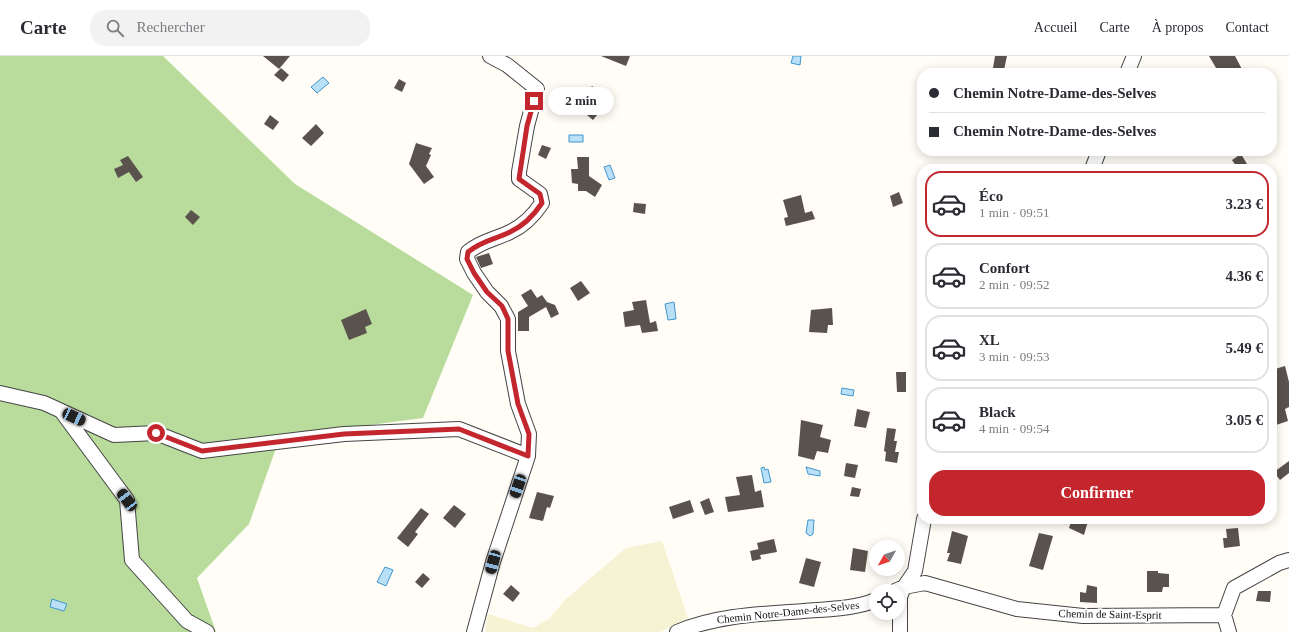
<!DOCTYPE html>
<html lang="fr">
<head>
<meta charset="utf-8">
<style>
  :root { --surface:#fff; --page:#f2f2f3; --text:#2b2b33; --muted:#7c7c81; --line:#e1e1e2; --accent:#c4262e }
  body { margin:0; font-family:"Times New Roman",serif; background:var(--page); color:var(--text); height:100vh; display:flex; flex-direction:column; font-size:15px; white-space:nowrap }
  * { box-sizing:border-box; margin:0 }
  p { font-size:13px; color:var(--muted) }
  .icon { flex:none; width:22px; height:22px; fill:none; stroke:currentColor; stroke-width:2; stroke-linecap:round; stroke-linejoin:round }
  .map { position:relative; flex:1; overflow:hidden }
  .panel { position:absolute; left:917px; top:108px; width:360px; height:360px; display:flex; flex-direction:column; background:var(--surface); border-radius:16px; box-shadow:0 2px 10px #0003 }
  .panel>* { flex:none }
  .hud { position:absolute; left:917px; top:12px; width:360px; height:88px; border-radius:16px; box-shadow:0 2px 10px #0003; display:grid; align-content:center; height:88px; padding:0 12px; background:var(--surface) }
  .needle { width:26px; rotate:230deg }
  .buttons { position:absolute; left:869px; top:484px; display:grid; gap:8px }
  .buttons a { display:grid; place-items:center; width:36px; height:36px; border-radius:50%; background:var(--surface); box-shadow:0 2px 10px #0003; font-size:20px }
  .end { position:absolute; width:18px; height:18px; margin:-9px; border:5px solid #c4262e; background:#fff; box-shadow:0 0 0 2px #fff }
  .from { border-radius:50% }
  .bubble { position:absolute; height:28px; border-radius:14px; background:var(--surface); box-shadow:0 2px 10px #0003; font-size:13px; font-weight:600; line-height:28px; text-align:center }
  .car { position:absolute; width:12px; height:24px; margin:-12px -6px; border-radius:5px; box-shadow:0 0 3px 1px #0007; background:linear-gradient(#222 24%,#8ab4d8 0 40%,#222 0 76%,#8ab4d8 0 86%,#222 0) }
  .hud b { display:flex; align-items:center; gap:14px; height:38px; font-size:15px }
  .hud b+b { border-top:1px solid var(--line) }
  .hud i { width:10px; height:10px; background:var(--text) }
  ul { padding:7px 0 0; list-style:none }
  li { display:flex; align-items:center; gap:12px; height:66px; margin:0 8px 6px; padding:0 4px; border:2px solid var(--line); border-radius:16px }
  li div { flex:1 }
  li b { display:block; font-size:15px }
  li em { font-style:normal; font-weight:600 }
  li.active { border-color:var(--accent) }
  li>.icon { width:36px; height:36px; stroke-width:1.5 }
  .button { display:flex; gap:8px; margin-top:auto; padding:8px 12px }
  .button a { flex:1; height:46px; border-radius:16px; background:var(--accent); color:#fff; font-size:16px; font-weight:600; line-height:46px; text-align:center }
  header { display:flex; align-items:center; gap:24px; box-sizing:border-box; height:56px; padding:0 20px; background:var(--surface); border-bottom:1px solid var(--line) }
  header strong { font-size:19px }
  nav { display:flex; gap:22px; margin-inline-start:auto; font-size:14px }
  .search { width:280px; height:36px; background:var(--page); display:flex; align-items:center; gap:10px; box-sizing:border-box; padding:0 14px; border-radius:16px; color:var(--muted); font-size:15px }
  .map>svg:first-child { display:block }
  .farmland { fill:#f6f3d4 }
  .forest { fill:#b9dc9c }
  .water { fill:#b9e0f7; stroke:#3f96cf }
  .building { fill:#5a524d }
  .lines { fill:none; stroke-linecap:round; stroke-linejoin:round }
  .minor-casing { stroke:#444; stroke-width:16 }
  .minor { stroke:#fff; stroke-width:14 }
  .route { stroke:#c4262e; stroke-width:5 }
  .labels { text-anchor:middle; stroke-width:4; stroke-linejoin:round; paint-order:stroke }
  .street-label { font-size:11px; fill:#111; stroke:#fff }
</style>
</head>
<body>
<header>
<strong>Carte</strong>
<div class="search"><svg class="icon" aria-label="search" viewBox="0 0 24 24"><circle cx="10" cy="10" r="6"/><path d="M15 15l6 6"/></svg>Rechercher</div>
<nav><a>Accueil</a><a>Carte</a><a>À propos</a><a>Contact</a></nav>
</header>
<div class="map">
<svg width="1289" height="576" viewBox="0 0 1289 576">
  <rect width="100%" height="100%" fill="#fffdf5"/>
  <!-- farmland -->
  <path class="farmland" d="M662 485 688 562 660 576H485L488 558 533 572 549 563 565 544 626 492Z"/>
  <!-- forest -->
  <path class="forest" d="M0 0H163L295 128 473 239 423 362 280 381 249 468 197 522 216 576H0Z"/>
  <!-- water -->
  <path class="water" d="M793 0H801L800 9 791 7Z
    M323 21 329 27 317 37 311 31Z
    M569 79H583V86H569Z
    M610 109 615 122 609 124 604 111Z
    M674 246 676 263 668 264 665 248Z
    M842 332 854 334 853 340 841 338Z
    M764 411 765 414 768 413 771 426 764 427 761 412Z
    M806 411 820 415V420L808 418Z
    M808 464H814L813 478 810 480 806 477Z
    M385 511 393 514 386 530 377 526Z
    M52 543 67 548 64 555 50 551Z"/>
  <!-- building -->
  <path class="building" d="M263 0H290L279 13Z
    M601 0H630L626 10Z
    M995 0H1007L1004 14 993 12Z
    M1209 0H1235L1244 17H1219Z
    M281 12 289 19 283 26 274 19Z
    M399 23 406 27 402 36 394 32Z
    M592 30 609 44 593 64 576 50Z
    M270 59 279 66 273 74 264 68Z
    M316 68 324 77 311 90 302 82Z
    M416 87 432 92 429 98 431 99 426 110 434 121 424 128 409 108Z
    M542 89 551 92 546 103 538 99Z
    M1241 98 1250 113H1238L1232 104Z
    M128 100 143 121 136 126 129 116 118 122 114 113 123 109 120 104Z
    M577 101H589V120L602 129 595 141 586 135H578V128L572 127 571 113H578Z
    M899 136 903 147 893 151 890 140Z
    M801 139 805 157 812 155 815 163 786 170 784 162 788 161 783 144Z
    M634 147 646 148 645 158 633 156Z
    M191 154 200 161 193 169 185 161Z
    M489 197 493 208 481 212 476 201Z
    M581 225 590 237 578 245 570 232Z
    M531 233 537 242 542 239 547 246 555 249 559 258 551 262 546 251 529 261V275H518V256L528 250 521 239Z
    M646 244 650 267 656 265 658 275 642 277 640 269 625 271 623 256 634 254 632 246Z
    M832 252 833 269H828L827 277 809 276 811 254Z
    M366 253 372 268 365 271 367 277 349 284 341 264Z
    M1285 310 1289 326V351L1285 353 1288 365 1276 369 1272 356 1277 354 1272 335V314Z
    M896 316H906V336H897Z
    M857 353 870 356 866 372 854 370Z
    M801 364 823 369 820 381 831 384 828 397 817 395 814 404 798 400Z
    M887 372 896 373 894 385H897L895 396H899L897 407 885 405 886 396 884 395Z
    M1289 405V417L1280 424 1274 416Z
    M846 407 858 409 855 422 844 420Z
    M752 419 755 436 761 434 764 451 728 456 725 441 740 439 736 421Z
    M852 431 861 433 859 441 850 440Z
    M537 436 554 440 550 452 547 451 543 465 529 462Z
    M709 442 714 456 705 459 700 446Z
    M690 444 694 456 673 463 669 451Z
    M454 449 466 458 455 472 443 462Z
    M421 452 429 458 415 476 418 478 408 491 397 482Z
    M1072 463 1088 465 1084 479 1069 472Z
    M1238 472 1240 490 1224 492 1223 482H1227L1226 473Z
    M952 475 968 480 961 508 947 505 950 497H947Z
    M1039 477 1053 480 1043 514 1029 510Z
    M774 483 777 496 760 499 757 487Z
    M853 492 868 495 865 516 850 514Z
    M759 493 761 503 752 505 750 495Z
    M806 502 821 506 814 531 799 527Z
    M1147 515H1158V517L1169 518V531H1163L1162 536H1147Z
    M423 517 430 523 422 532 415 526Z
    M511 529 520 537 513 546 503 538Z
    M1087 529 1097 531V547L1080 546V536L1086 537Z
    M1258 535H1271L1270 546 1256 545Z"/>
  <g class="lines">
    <!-- minor casing -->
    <g class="minor-casing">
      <path id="minor" d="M490 0 507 9 537 33 527 70 519 116V123L540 138 542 147C534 159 523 170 510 176 494 184 483 184 468 196L467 203 474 217 487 236 501 250 508 263V295L518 348 529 378 528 400
        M1127 17 1134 0
        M1092 113 1099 95
        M0 337 44 347 114 379 156 377 202 395 344 378 459 373 528 400 493 506 474 576
        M62 356 127 444 132 504 187 565 207 576
        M895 535 904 531 925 527 1017 553 1083 560 1224 559 1229 576
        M1224 559 1234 532 1279 507 1289 504
        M677 576C717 559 761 558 804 555 827 553 854 553 876 544
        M900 576V541L904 531 915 515 924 463"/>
    </g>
    <!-- minor -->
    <use href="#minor" class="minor"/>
  </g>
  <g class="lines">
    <!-- route -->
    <path class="route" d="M156 377 202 395 344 378 459 373 528 400 529 378 518 348 508 295V263L502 250 487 236 474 217 467 203 468 196C483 184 494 184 510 176 523 170 534 159 542 147L540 138 519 123 527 70 534 45"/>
  </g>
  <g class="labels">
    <!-- street labels -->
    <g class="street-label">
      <text transform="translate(788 556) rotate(-6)" y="4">Chemin Notre-Dame-des-Selves</text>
      <text transform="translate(1110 558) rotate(1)" y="4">Chemin de Saint-Esprit</text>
    </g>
  </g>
</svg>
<div class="buttons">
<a><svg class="needle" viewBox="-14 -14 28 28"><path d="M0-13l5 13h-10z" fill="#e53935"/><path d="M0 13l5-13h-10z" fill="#7c7c81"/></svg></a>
<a><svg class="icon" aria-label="locate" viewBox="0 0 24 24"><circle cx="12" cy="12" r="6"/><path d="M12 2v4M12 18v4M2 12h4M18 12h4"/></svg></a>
</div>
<i class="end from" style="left:156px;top:377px"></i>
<i class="end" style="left:534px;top:45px"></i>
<div class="bubble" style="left:548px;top:31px;width:66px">2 min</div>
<i class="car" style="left:74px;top:361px;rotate:115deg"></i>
<i class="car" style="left:518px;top:430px;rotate:199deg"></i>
<i class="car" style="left:127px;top:444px;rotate:323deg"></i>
<i class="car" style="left:493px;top:506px;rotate:195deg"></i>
<div class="hud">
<b><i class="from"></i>Chemin Notre-Dame-des-Selves</b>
<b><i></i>Chemin Notre-Dame-des-Selves</b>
</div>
<section class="panel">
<ul>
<li class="active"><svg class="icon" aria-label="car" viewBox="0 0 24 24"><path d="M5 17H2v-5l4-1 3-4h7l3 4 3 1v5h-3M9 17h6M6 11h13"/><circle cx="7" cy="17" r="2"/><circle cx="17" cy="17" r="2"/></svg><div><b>Éco</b><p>1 min · 09:51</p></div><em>3.23 €</em></li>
<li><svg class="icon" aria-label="car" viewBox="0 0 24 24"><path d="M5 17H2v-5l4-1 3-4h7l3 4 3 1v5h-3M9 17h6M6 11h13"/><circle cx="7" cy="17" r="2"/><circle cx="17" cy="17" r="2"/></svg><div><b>Confort</b><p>2 min · 09:52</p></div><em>4.36 €</em></li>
<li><svg class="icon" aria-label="car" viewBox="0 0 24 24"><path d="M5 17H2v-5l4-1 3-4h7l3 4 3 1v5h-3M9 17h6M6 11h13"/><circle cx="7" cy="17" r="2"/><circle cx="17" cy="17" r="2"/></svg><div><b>XL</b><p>3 min · 09:53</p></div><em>5.49 €</em></li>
<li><svg class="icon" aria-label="car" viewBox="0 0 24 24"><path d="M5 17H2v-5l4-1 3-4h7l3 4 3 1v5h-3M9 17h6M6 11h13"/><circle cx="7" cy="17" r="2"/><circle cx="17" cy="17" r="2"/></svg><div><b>Black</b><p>4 min · 09:54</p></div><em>3.05 €</em></li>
</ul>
<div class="button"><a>Confirmer</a></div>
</section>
</div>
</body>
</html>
